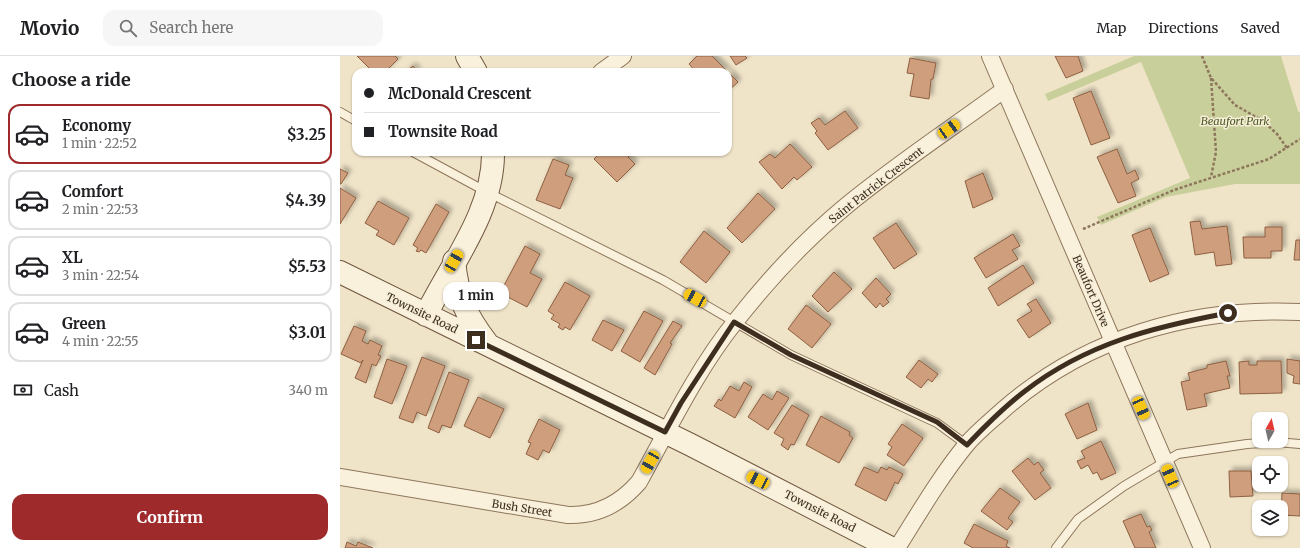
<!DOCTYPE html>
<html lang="en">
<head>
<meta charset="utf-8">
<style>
  :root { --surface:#fff; --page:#f6f6f6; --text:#202124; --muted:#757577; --line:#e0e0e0; --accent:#9e2a2b }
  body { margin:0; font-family:Merriweather,serif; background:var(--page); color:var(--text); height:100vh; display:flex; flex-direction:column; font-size:15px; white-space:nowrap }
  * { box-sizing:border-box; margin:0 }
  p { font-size:13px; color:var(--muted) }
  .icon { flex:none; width:22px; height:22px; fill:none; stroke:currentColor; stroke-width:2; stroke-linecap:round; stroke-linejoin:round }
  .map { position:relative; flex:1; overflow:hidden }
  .panel { display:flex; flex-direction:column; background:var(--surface); width:340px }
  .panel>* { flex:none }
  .top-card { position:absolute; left:12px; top:12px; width:380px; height:88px; border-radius:12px; box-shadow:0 1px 3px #0004; display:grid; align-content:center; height:88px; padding:0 12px; background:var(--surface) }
  .needle { width:26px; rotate:8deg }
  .buttons { position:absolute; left:912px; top:356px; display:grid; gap:8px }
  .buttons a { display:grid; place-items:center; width:36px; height:36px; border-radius:8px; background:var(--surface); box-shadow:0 1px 3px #0004; font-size:20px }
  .end { position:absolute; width:18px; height:18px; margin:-9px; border:5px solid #3d2e20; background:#fff; box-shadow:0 0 0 2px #fff }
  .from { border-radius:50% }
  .bubble { position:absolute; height:28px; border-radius:12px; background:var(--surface); box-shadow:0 1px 3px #0004; font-size:13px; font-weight:700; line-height:28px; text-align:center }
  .car { position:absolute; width:12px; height:24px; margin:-12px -6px; border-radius:5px; box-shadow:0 0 3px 1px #0007; background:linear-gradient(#f5c518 24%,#345 0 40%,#f5c518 0 76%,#345 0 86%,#f5c518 0) }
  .top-card b { display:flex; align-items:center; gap:14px; height:38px; font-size:15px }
  .top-card b+b { border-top:1px solid var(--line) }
  .top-card i { width:10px; height:10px; background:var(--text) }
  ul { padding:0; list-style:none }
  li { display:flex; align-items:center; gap:12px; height:60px; margin:0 8px 6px; padding:0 4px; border:2px solid var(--line); border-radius:12px }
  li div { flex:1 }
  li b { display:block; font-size:15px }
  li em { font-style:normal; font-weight:700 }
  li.current { border-color:var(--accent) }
  li>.icon { width:36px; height:36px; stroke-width:1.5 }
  h2 { padding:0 12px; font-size:18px; line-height:48px }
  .pay { display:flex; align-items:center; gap:10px; height:44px; padding:0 12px; font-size:15px }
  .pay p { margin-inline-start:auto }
  .primary-button { display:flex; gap:8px; margin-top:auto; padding:8px 12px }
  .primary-button a { flex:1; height:46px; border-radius:12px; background:var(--accent); color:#fff; font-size:16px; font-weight:700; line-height:46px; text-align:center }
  header { display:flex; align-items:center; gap:24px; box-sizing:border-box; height:56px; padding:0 20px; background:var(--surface); border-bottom:1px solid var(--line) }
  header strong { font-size:19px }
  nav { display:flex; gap:22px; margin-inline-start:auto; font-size:14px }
  .search { width:280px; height:36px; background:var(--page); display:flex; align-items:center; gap:10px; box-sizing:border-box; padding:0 14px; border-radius:12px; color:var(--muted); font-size:15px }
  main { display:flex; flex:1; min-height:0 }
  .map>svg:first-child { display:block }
  .green { fill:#c9cf9b }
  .building { fill:#cf9f7d; stroke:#8d5f41; filter:url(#shadow) }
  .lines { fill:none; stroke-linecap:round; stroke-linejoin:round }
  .lane-casing { stroke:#8d765c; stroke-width:10 }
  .street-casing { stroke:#8d765c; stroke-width:18 }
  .secondary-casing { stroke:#6f573f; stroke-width:24 }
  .path { stroke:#8d765c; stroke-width:2.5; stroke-dasharray:3 2; stroke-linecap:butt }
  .lane { stroke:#faf1dc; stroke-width:8 }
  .street { stroke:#faf1dc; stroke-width:16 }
  .secondary { stroke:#faf1dc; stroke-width:22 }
  .route { stroke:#3d2e20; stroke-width:5 }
  .labels { text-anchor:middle; stroke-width:3; stroke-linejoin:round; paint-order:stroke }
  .park-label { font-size:11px; font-style:italic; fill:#4d5a26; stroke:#f7eed8 }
  .street-label { font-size:11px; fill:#3d2e20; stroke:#f7eed8 }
</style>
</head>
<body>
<header>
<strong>Movio</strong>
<div class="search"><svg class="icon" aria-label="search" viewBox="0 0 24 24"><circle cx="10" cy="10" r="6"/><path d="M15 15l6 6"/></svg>Search here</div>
<nav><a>Map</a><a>Directions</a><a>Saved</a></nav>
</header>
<main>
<section class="panel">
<h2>Choose a ride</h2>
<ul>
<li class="current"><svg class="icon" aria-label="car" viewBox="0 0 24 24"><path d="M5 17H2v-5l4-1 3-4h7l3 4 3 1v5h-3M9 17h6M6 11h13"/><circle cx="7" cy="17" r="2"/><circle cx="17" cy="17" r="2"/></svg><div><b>Economy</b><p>1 min · 22:52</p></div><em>$3.25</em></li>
<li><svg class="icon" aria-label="car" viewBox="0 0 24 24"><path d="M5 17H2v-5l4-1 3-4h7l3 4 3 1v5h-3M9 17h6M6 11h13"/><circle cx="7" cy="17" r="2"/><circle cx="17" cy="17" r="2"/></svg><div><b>Comfort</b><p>2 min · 22:53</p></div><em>$4.39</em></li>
<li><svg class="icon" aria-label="car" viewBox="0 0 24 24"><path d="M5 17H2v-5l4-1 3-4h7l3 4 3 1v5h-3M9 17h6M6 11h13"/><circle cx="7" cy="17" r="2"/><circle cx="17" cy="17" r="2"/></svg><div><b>XL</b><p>3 min · 22:54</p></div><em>$5.53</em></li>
<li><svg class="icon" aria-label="car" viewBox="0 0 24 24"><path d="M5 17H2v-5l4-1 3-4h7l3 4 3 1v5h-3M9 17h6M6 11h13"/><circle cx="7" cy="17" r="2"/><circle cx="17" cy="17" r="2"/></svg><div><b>Green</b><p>4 min · 22:55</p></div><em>$3.01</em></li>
</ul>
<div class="pay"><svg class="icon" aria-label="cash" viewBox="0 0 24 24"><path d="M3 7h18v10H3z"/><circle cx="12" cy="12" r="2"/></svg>Cash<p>340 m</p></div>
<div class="primary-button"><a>Confirm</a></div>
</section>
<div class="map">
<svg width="960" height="492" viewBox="0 0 960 492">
  <defs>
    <filter id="shadow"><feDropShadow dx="3.5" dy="-3.5" stdDeviation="2" flood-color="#0004"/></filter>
  </defs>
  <rect width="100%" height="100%" fill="#f0e4c8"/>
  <!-- green -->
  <path class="green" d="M794 0H941L958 55 960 57V128H895L826 141 761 169 757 161 850 122 801 6 708 45 705 38Z"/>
  <!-- building -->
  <path class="building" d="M17 0H55L58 3 45 16H33Z
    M357 0H372L398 26 388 35V16H356L349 8Z
    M390 0H405L407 2 396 9Z
    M715 0H738L743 15 726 22Z
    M570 2 596 7 593 23H591L589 43 570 40 574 18 567 17Z
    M73 10 78 16H65Z
    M751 35 770 82 751 89 733 42Z
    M505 55 518 72 488 94 475 77 477 75 471 67 479 62 485 69Z
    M450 88 472 111 457 124 454 121 442 133 419 106 430 98 435 102Z
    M777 93 787 118 795 114 799 123 791 127 796 140 778 147 757 101Z
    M261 96H292L288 101 295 108 277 126 254 103Z
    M213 103 229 109 225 119 233 122 220 153 196 144Z
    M0 113 8 117 1 128H0Z
    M643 117 653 143 633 152 625 125Z
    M0 132 16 142 0 168Z
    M418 137 435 153 402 187 387 172Z
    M38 145 69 162 54 189 36 179 39 175 25 167Z
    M96 148 109 156 86 197 81 194 79 196 76 195 78 192 73 189Z
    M860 165 862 173 887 170 892 208 876 210 874 196 855 199 850 166Z
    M556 167 577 198 554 213 533 182Z
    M925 171H942V195H931V202H904L903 181H925Z
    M810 172 829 218 810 226 792 179Z
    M364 175 390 196 366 227 340 206Z
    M673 178 680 190 672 194 678 203 646 222 634 202Z
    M956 184H960V204H954Z
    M185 190 200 198 190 217 202 223 187 251 160 237Z
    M683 209 694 227 658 250 648 232Z
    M494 216 512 233 488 256 472 240Z
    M536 222 551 238 546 243 549 246 543 251 540 247 536 252 522 237Z
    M225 226 250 240 230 274 225 271 223 274 218 271 220 268 211 263 214 259 208 255Z
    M696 243 711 267 689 282 677 264 692 255 687 248Z
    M466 249 491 268 472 292 448 273Z
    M304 255 323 265 300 306 281 295Z
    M263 264 284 274 272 295 252 284Z
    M333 265 342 270 330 287 332 288 315 319 304 312Z
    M14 270 26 275 22 285 28 288 30 284 42 290 38 299 41 300 36 310 32 308 26 327 15 322 23 304 21 307 1 298Z
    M82 301 105 310 86 360 77 356 73 367 59 362Z
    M47 303 67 310 52 348 34 341Z
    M947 303 960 305V328L953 327 954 320 947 317Z
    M579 304 598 318 592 326 588 323 581 332 566 321Z
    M886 305 890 320H887L890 332 864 338 867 350 847 354 841 326 850 324 848 317 867 312V309Z
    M909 305V309H917V305H941L942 337 900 338 899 306Z
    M109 316 129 324 111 372 102 369 99 377 88 372Z
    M404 326 412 331 395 362 374 350 379 343 381 345 390 330 399 335Z
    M437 335 449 342 428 374 408 361 423 338 432 344Z
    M138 341 164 353 150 382 124 370Z
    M748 347 757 374 737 383 725 358Z
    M452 349 469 359 454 389 451 388 448 394 441 389 444 383 434 377Z
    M481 360 510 376 509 379 513 382 499 407 466 389Z
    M199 363 220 374 209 397 203 394 198 404 186 398 191 387 188 386Z
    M562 368 583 382 564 410 547 399 552 391 548 388Z
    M761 385 776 417 761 424 757 416 753 418 748 409 741 413 737 405 745 402 741 395Z
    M688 402 694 409 698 406 704 414 700 417 711 432 695 444 672 415Z
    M524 411 538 417 541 411 547 414 549 411 563 418 558 428 555 426 546 445 515 429Z
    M889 415H911L913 440 890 441Z
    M660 432 680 446 668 462 673 466 667 474 641 455Z
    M942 437 960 438V460L941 459Z
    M801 458 807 471 810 470 812 474 809 476 816 492H795L783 465Z
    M634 468 668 485 666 490 670 492H633L624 487Z
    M7 486 16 490 18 486 33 492H5Z"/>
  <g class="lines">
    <!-- lane casing -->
    <g class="lane-casing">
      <path id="lane" d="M0 56 16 65
        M73 96 147 136 323 224 451 299 597 367 627 389
        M716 492 738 463 784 430 838 398 907 388 936 386 960 388"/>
    </g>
    <!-- street casing -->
    <g class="street-casing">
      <path id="street" d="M650 0 862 492
        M261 16 283 0
        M0 421 228 459C257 460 280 448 299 426 329 372 356 315 395 266 428 224 465 184 506 150 557 108 612 72 665 33
        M557 492C579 457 600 421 626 389 637 376 651 365 663 354 746 281 851 251 960 256"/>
    </g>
    <!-- secondary casing -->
    <g class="secondary-casing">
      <path id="secondary" d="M127 0 136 16
        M114 205C118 242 125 258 147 287
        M0 216 351 389 551 492
        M86 259C111 208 154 155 153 96"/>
    </g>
    <!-- path -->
    <path class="path" d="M862 0 871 22 895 49 923 65 937 78 947 92
      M871 22 876 96 871 121
      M743 173 834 134 929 103 960 83"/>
    <!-- lane -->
    <use href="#lane" class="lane"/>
    <!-- street -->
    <use href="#street" class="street"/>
    <!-- secondary -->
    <use href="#secondary" class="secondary"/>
  </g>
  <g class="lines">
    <!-- route -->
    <path class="route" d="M136 284 325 376 341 347 394 266 451 299 597 366 627 389C645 370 664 351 685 335 747 287 814 271 888 257"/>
  </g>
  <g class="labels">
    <!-- park labels -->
    <g class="park-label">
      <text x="895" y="69">Beaufort Park</text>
    </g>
    <!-- street labels -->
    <g class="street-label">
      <text transform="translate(536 129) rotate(-38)" y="4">Saint Patrick Crescent</text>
      <text transform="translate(751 235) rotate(67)" y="4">Beaufort Drive</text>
      <text transform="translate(82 257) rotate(26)" y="4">Townsite Road</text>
      <text transform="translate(182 452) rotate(9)" y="4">Bush Street</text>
      <text transform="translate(480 455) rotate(27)" y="4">Townsite Road</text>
    </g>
  </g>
</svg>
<div class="buttons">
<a><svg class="needle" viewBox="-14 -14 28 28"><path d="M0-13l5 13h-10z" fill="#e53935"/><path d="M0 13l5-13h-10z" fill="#757577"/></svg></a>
<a><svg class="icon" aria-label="locate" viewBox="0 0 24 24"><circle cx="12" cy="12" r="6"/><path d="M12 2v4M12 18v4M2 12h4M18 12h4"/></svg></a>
<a><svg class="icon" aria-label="layers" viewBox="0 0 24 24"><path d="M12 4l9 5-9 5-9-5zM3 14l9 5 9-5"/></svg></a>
</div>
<i class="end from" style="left:888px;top:257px"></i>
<i class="end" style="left:136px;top:284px"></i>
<div class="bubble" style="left:103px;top:226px;width:66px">1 min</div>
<i class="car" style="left:609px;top:73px;rotate:55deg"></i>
<i class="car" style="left:114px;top:205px;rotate:30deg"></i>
<i class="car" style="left:355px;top:242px;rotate:299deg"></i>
<i class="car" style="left:801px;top:352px;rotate:156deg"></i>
<i class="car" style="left:310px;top:406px;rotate:210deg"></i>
<i class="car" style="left:830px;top:420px;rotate:337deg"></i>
<i class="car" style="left:418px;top:424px;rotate:297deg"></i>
<div class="top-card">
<b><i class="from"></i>McDonald Crescent</b>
<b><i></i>Townsite Road</b>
</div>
</div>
</main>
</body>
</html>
